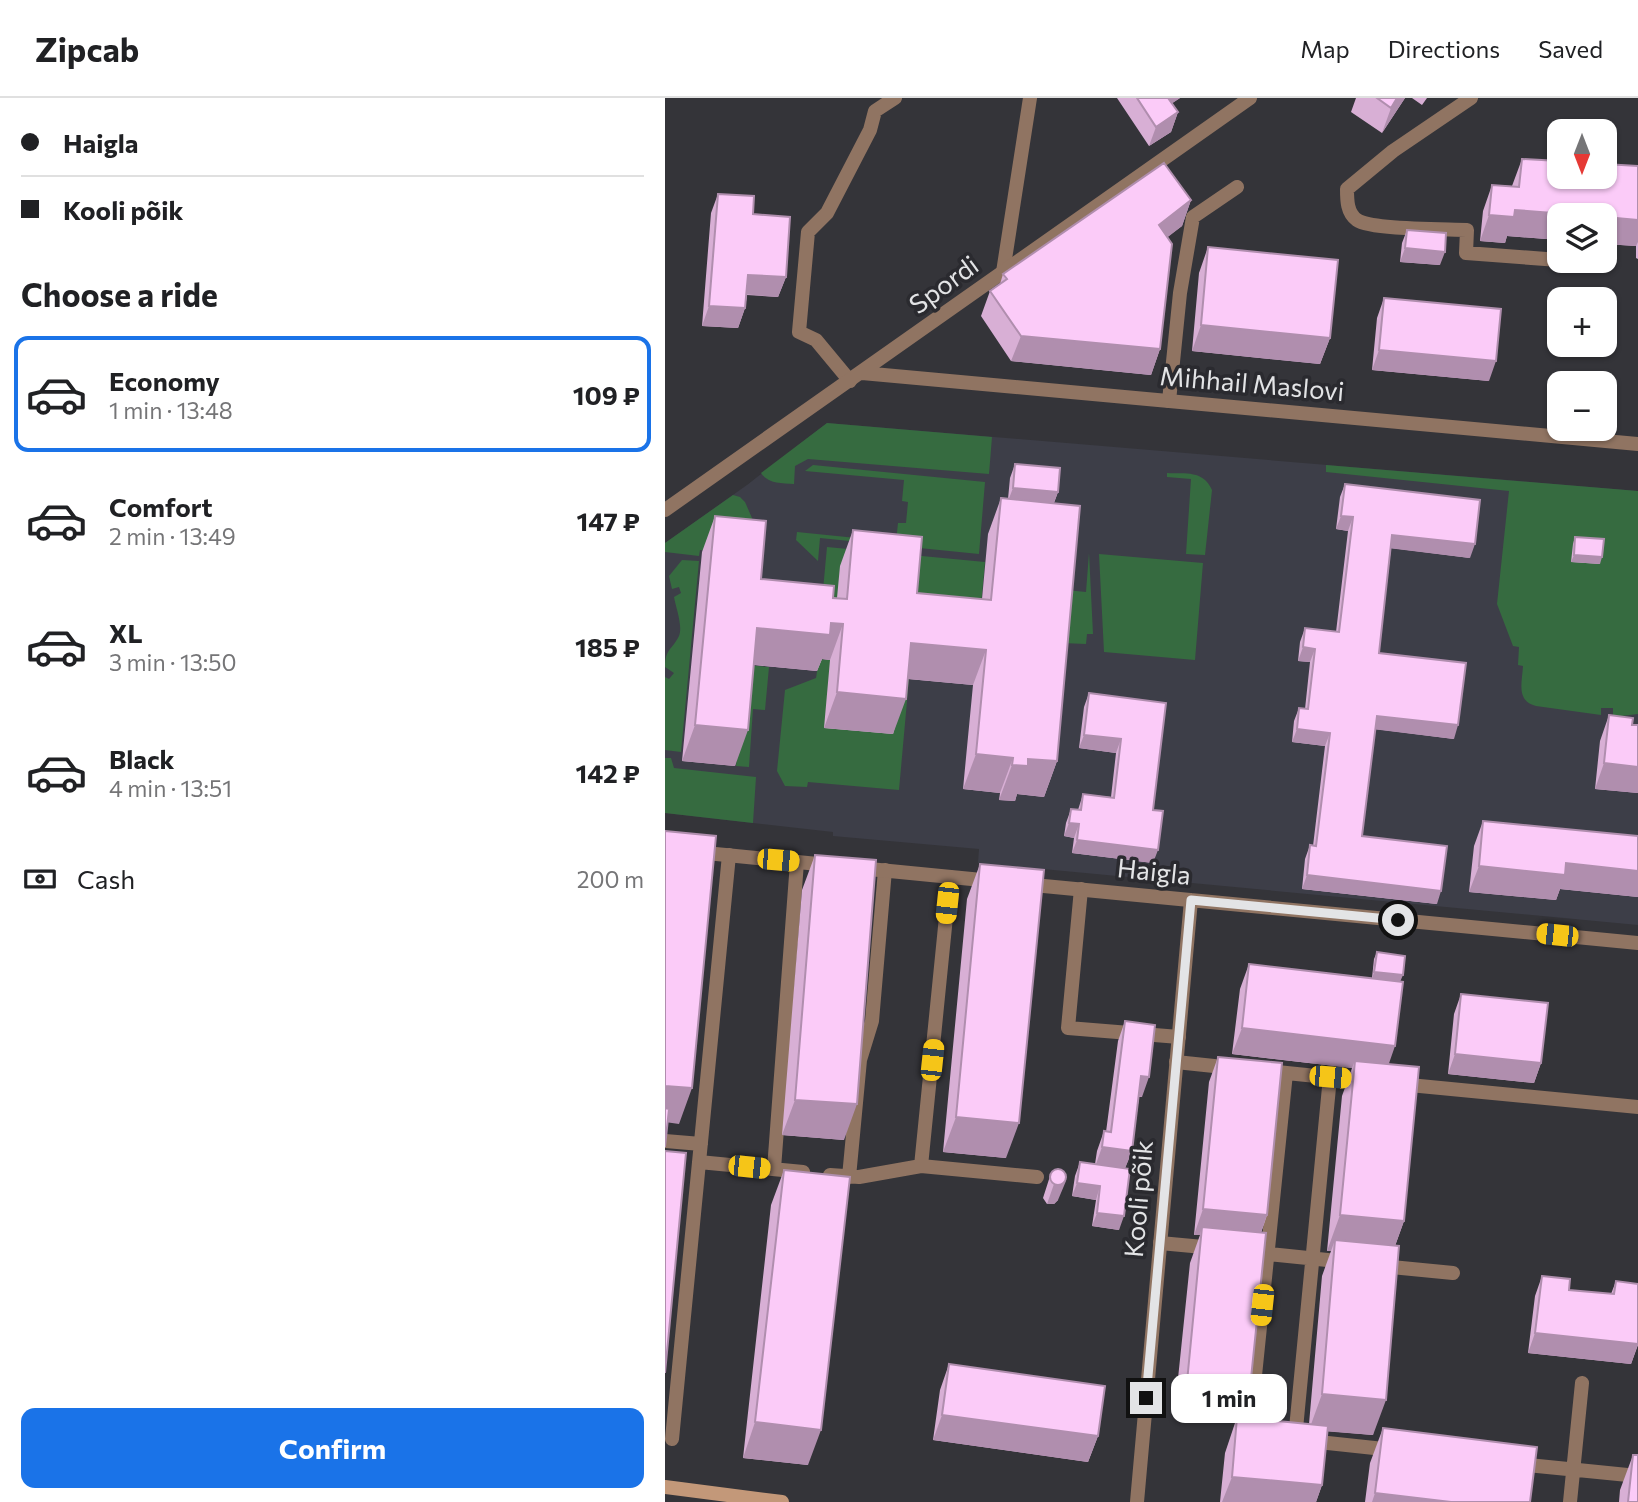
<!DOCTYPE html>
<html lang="en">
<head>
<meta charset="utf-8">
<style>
  :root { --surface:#fff; --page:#f2f2f2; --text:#202124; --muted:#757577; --line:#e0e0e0; --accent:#1a73e8 }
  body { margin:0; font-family:Commissioner,sans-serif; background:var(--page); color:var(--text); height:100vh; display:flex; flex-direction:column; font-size:26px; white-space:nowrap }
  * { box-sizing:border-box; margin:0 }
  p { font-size:23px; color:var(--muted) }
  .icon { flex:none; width:38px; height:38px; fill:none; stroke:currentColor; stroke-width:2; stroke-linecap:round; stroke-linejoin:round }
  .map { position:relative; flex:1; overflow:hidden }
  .side { display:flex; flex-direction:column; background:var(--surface); width:665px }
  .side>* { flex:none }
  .top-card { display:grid; align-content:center; height:154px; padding:0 21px; background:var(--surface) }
  .needle { width:46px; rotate:180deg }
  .buttons { position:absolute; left:882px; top:21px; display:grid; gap:14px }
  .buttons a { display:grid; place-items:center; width:70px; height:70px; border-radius:14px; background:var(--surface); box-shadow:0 2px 5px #0004; font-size:35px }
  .end { position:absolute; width:32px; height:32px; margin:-16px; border:9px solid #e3e4e6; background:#111; box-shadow:0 0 0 4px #111 }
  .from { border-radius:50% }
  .bubble { position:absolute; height:49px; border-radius:14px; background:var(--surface); box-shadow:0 2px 5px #0004; font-size:23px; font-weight:700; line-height:49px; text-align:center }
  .car { position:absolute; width:21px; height:42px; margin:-21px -10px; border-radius:9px; box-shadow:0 0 5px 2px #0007; background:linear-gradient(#f5c518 24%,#345 0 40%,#f5c518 0 76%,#345 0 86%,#f5c518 0) }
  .top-card b { display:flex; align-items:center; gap:24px; height:66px; font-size:26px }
  .top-card b+b { border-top:2px solid var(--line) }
  .top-card i { width:18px; height:18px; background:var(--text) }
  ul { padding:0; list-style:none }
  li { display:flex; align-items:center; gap:21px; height:116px; margin:0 14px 10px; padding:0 7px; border:4px solid transparent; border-radius:14px }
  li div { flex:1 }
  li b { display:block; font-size:26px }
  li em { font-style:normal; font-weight:700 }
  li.selected { border-color:var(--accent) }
  li>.icon { width:63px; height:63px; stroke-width:1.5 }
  h2 { padding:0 21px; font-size:32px; line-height:84px }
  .pay { display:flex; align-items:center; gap:18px; height:77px; padding:0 21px; font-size:26px }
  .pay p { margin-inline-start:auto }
  .button { display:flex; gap:14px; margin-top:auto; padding:14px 21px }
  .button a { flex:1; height:80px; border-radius:14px; background:var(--accent); color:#fff; font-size:28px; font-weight:700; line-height:80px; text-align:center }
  header { display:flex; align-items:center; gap:42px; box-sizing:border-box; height:98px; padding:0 35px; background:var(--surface); border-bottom:2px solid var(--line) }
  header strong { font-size:33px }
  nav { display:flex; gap:38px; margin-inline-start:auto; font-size:24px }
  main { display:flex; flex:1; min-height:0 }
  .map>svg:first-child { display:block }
  .built { fill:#3d3e48 }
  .green { fill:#366b40 }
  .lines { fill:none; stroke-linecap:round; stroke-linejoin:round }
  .lane { stroke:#907462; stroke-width:14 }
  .street { stroke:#907462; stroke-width:14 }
  .secondary { stroke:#c39879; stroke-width:14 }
  .wall { fill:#d8afd5 }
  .shaded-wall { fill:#b08eae }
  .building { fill:#fbcbf8; stroke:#b08eae; stroke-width:2 }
  .route { stroke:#e3e4e6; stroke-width:9 }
  .labels { text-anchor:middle; stroke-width:7; stroke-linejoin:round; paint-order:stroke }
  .street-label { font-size:26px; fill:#e3e4e6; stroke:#2a2a2f }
</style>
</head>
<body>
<header>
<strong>Zipcab</strong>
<nav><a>Map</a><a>Directions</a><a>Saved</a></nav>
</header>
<main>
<section class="side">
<div class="top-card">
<b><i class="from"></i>Haigla</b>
<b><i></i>Kooli põik</b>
</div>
<h2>Choose a ride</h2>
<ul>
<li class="selected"><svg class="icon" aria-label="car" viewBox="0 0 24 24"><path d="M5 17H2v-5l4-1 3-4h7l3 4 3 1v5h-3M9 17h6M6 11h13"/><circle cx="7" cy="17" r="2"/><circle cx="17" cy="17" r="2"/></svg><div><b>Economy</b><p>1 min · 13:48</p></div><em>109 ₽</em></li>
<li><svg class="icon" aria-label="car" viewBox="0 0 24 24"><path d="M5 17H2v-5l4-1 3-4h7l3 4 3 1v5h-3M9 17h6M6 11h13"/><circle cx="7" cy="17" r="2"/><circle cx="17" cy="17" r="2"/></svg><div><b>Comfort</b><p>2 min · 13:49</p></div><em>147 ₽</em></li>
<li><svg class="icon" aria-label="car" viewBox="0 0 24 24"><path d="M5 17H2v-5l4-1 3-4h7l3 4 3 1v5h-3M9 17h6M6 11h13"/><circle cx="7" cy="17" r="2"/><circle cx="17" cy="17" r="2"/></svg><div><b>XL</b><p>3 min · 13:50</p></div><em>185 ₽</em></li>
<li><svg class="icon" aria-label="car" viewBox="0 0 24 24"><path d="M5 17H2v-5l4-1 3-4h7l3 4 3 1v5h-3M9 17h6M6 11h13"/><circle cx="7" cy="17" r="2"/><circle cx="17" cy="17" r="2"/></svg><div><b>Black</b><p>4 min · 13:51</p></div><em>142 ₽</em></li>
</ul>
<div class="pay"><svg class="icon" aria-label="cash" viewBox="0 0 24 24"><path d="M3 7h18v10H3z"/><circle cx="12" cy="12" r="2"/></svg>Cash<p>200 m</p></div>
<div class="button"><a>Confirm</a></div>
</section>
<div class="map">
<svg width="973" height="1404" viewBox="0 0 973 1404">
  <rect width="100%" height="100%" fill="#343439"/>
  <!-- built -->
  <path class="built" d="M162 325 973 393V827L313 765 314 751 168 738V734L0 715V445L82 387Z"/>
  <!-- green -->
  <path class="green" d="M162 325 327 339 324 376 143 361 130 368 129 386C117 385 103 386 96 375Z
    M148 367 320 384 314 456 155 440 153 463 131 442 132 434 231 444 233 425H241L243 404 237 403 239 382 140 373Z
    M661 367 973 393V616L948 619V610H936V617L871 608C851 603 857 585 858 568L853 567 854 549 848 548 832 506 844 393 661 374Z
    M502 375C521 376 538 372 547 392L540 457 521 456 526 381 502 379Z
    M68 397 75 399 80 404 87 420 97 461 95 494 85 513 91 457 35 452 34 458 0 454V445Z
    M162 449 320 464 313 538 176 468 169 537 155 524Z
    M424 455 428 536H422L421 546 397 545 401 492 421 494Z
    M434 456 538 465 530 562 439 554Z
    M17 462 34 463 16 654 0 652V579L4 581 9 575 0 569C0 551 7 552 14 538 18 528 11 510 9 499L16 495 14 489 7 491 4 478Z
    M154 561 165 562 233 580 244 581 234 692 143 684 142 689 120 688 112 673 120 592 151 580Z
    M80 567 104 569 100 612 88 611 84 669 71 668Z
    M0 660H6L9 670 91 679 88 725 0 715Z"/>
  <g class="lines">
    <!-- lane -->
    <path class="lane" d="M806 0 728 53 682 91C682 102 682 115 692 122 706 132 781 131 802 132L801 155 894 162
      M902 163 927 165
      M338 174 365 0
      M185 283 151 242 134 234 143 134 162 115 205 32 210 13 230 0
      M504 303 515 195 528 119 572 89
      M416 791 403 930 514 939
      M511 964 568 970
      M612 974 700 983
      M734 986 973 1009
      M0 1043 36 1046
      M34 1064 138 1074
      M256 1068 285 779
      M109 1071 132 764
      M165 1077 194 1079 256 1068 372 1079
      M184 1079 195 962 207 923 220 772
      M495 1145 549 1150
      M594 1155 682 1164
      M716 1168 788 1175
      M585 1336H584L621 975
      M7 1341 64 757
      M630 1341 665 979
      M644 1343 728 1352
      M853 1366 973 1378
      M905 1404 917 1285"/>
    <!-- street -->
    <path class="street" d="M197 275 973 346
      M0 412 585 0
      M0 751 163 767
      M194 770 327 783
      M358 786 973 845
      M472 1404 526 802"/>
    <!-- secondary -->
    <path class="secondary" d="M0 1389 117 1404"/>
  </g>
  <!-- wall -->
  <path class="wall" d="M452 0H515L507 5 513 14 506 34 484 48Z
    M691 0H740L717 35 686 14Z
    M747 0H762L757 7Z
    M857 61 973 68V161L971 160V148L940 146V117H894V142L842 138 840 145 815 143 818 113 827 87 847 88Z
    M53 96 88 116 121 179 113 199 82 197 80 210 73 230 37 228 46 115Z
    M526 102 517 128 502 139 495 251 486 277 346 263 316 218 325 193 335 186 338 176Z
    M742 132 775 167 735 164 737 145Z
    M543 149 665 240 655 266 527 253 534 175Z
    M719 200 824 283 707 272 712 220Z
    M350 366 393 394 389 405 392 663 379 699 352 696 350 703 334 702 335 695 298 691 308 587 243 581 228 636 159 630 165 562 157 561 152 573 89 567 70 668 17 663 37 454 50 418 96 481 172 500 175 468 188 432 252 495 317 501 323 436 336 400 343 401 345 380Z
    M680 386 805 460 726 450 714 555 789 641 710 631 697 738 772 806 637 791 640 761 645 747 648 748 660 648 627 644 629 623 634 610 640 611 645 564 633 563 635 544 640 530 671 534 683 433 671 431 675 399Z
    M910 439 935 466 906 464 908 446Z
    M424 595 501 605 488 712V765L407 755 409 740 399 738 401 725 406 711 413 712 418 696 446 699 451 655 414 650 419 609Z
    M944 617 967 627H973V695L930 691 935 643Z
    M818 723 973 738V799L895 791 891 802 804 794 809 748Z
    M150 757 179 1042 117 1037 137 792Z
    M315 766 341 1060 278 1054 302 801Z
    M712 854 739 1123 730 1148 708 1337 662 1333 657 1387 651 1404H555L560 1355 570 1325 509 1319 525 1165 535 1137H529L544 984 553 959 602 1117 596 1135 585 1290 575 1320 644 1326 657 1178 666 1153H662L677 998 687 970 567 956 575 891 584 866 707 880 709 861Z
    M796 896 876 965 869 985 783 976 789 916Z
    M460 923 477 999H474L467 1053 460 1070 454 1132 427 1128 431 1102 407 1098 410 1078 415 1064 430 1066 432 1053 439 1033 441 1034 453 943Z
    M119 1072 143 1367 78 1360 106 1107Z
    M386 1075 393 1102 389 1106H382L378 1100Z
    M877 1178 904 1192 946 1196 951 1183 973 1247 966 1266 863 1255 870 1198Z
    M284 1266 433 1338 423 1364 268 1342 275 1292Z
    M718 1330 865 1404H700L705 1365Z
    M968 1357 973 1404H954L955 1392Z"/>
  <!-- shaded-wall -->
  <path class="shaded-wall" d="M498 0H515L493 15Z
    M732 0H740L717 35 726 10Z
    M513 14 506 34 484 48 491 29Z
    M526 102 517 128 485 153 494 127Z
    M850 112 914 117H894V142L842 138 840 145 815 143 824 117Z
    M940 119 973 122V144L971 148 940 146Z
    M740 150 780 154 775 167 735 164Z
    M83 177 121 179 113 199 76 196Z
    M44 208 80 210 73 230 37 228Z
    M536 227 665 240 655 266 527 253Z
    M356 238 495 251 486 277 346 263Z
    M714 252 831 263 824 283 707 272Z
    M348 390 393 394 388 407 343 403Z
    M676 418 688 419 683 433 671 431Z
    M727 437 810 446 805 460 723 450Z
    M909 457 937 459 935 466 906 464Z
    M166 525 178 526 165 562 157 561 152 573 80 566 92 530Z
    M246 545 321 552 308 587 233 580Z
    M638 549 650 551 645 564 633 563Z
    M172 594 241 601 228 636 159 630Z
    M712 618 793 627 789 641 707 631Z
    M30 627 83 632 70 668 17 663Z
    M632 631 665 635 660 648 627 644Z
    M419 637 456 641 451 655 414 650Z
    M311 656 348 660 335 695 298 691Z
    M363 661 392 663 379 699 352 696 350 703 334 702 347 667Z
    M939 665 973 669V695L930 691Z
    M404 725 414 726 409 740 399 738Z
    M412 742 493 752 488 765 407 755Z
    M901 765 973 773V799L895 791 891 802 804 794 814 768Z
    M642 777 776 793 772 806 637 791Z
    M709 874 738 877 735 884 707 881Z
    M577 930 730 948 721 974 690 963 687 970 567 956Z
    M790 956 876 965 869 985 783 976Z
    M476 978 484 979 477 999 469 998Z
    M0 988 27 990 14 1026 0 1024Z
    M130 1002 192 1006 179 1042 117 1037Z
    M291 1019 354 1025 341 1060 278 1054Z
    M437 1049 467 1053 459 1073 430 1069Z
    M401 1083 393 1102 389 1106H382L389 1086Z
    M412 1085 435 1088 431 1102 407 1098Z
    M538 1111 602 1117 593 1143 537 1129 535 1137H529Z
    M432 1115 459 1118 454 1132 427 1128Z
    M675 1117 739 1123 726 1159 670 1142 666 1153H662Z
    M870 1235 973 1246 966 1266 863 1255Z
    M522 1284 585 1290 573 1326 572 1319 570 1325 509 1319Z
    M657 1296 721 1302 708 1337 644 1332Z
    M277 1317 433 1338 423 1364 268 1342Z
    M90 1324 156 1332 143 1367 78 1360Z
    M567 1379 657 1387 651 1404H557Z
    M710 1395 786 1404H707Z"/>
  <!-- building -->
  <path class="building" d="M472 0H503L513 14 491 29Z
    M712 0H732L726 10Z
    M857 61 894 63V79H940V66L973 68V122L940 119V117H914L850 112 849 119 824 117 827 87 854 89Z
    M499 65 526 102 494 127 507 146 495 251 356 238 325 193 342 181 338 176Z
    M53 96 89 98 88 116 125 119 121 179 83 177 80 210 44 208Z
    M742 132 781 135 780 154 740 150Z
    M543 149 673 162 665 240 536 227Z
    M719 200 836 211 831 263 714 252Z
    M350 366 395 370 393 394 348 390Z
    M680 386 815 402 810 446 727 437 714 555 801 565 793 627 712 618 697 738 782 748 776 793 642 777 645 747 651 748 665 635 632 631 634 610 643 611 650 551 638 549 640 530 674 534 688 419 676 418Z
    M336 400 415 408 392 663 363 661V668L347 667 348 660 311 656 321 552 246 545 241 601 172 594 178 526 166 525 165 537 92 530 83 632 30 627 50 418 101 423 96 481 169 488 168 500 182 501 188 432 257 439 252 495 326 502Z
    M910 439 939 441 937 459 909 457Z
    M424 595 501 605 488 712 498 713 493 752 412 742 414 726 404 725 406 711 416 712 418 696 449 700 456 641 419 637Z
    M944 617 968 620 967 627H973V669L939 665Z
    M818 723 973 738V773L901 765 900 777 814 768Z
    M0 733 51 738 27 990 0 988Z
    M150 757 211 762 192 1006 130 1002Z
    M315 766 379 772 354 1025 291 1019Z
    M712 854 740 858 738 877 709 874Z
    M584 866 738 884 730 948 577 930Z
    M796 896 883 905 876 965 790 956Z
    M460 923 490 927 484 979 476 978 467 1053 437 1049 439 1033 446 1034Z
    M553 959 617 965 602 1117 538 1111Z
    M690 963 754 969 739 1123 675 1117Z
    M0 1010 4 1011 0 1049Z
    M0 1053 21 1055 0 1275Z
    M415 1064 465 1071 459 1118 432 1115 435 1088 412 1085Z
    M385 1079a8 8 0 1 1 16 0a8 8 0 1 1-16 0Z
    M119 1072 185 1079 156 1332 90 1324Z
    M537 1129 601 1135 585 1290 522 1284Z
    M670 1142 734 1148 721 1302 657 1296Z
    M877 1178 905 1181 904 1192 949 1196 951 1183 973 1186V1246L870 1235Z
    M284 1266 440 1288 433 1338 277 1317Z
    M572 1319 663 1328 657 1387 567 1379Z
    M718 1330 872 1349 865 1404H786L710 1395Z
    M968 1357H973V1404H963Z"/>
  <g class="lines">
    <!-- route -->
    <path class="route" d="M481 1300 526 802 733 822"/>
  </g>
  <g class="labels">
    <!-- street labels -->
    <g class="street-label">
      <text transform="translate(279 187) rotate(-36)" y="9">Spordi</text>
      <text transform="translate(587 286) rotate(5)" y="9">Mihhail Maslovi</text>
      <text transform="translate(489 774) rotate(6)" y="9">Haigla</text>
      <text transform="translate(474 1101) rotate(-85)" y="9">Kooli põik</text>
    </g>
  </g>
</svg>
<div class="buttons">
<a><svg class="needle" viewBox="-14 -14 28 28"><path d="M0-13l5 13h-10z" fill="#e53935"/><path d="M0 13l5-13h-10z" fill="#757577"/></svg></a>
<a><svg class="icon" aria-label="layers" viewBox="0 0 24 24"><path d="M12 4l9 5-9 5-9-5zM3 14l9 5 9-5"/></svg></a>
<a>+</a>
<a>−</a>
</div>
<i class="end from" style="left:733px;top:822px"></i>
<i class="end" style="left:481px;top:1300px"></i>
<div class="bubble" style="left:506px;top:1276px;width:116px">1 min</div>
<i class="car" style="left:113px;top:762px;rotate:95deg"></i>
<i class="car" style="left:282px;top:805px;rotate:186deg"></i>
<i class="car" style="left:892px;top:837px;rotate:276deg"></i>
<i class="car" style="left:267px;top:962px;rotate:6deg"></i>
<i class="car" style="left:665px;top:979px;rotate:95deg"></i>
<i class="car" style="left:84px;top:1069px;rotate:96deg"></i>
<i class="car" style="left:597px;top:1207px;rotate:186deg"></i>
</div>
</main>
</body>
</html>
